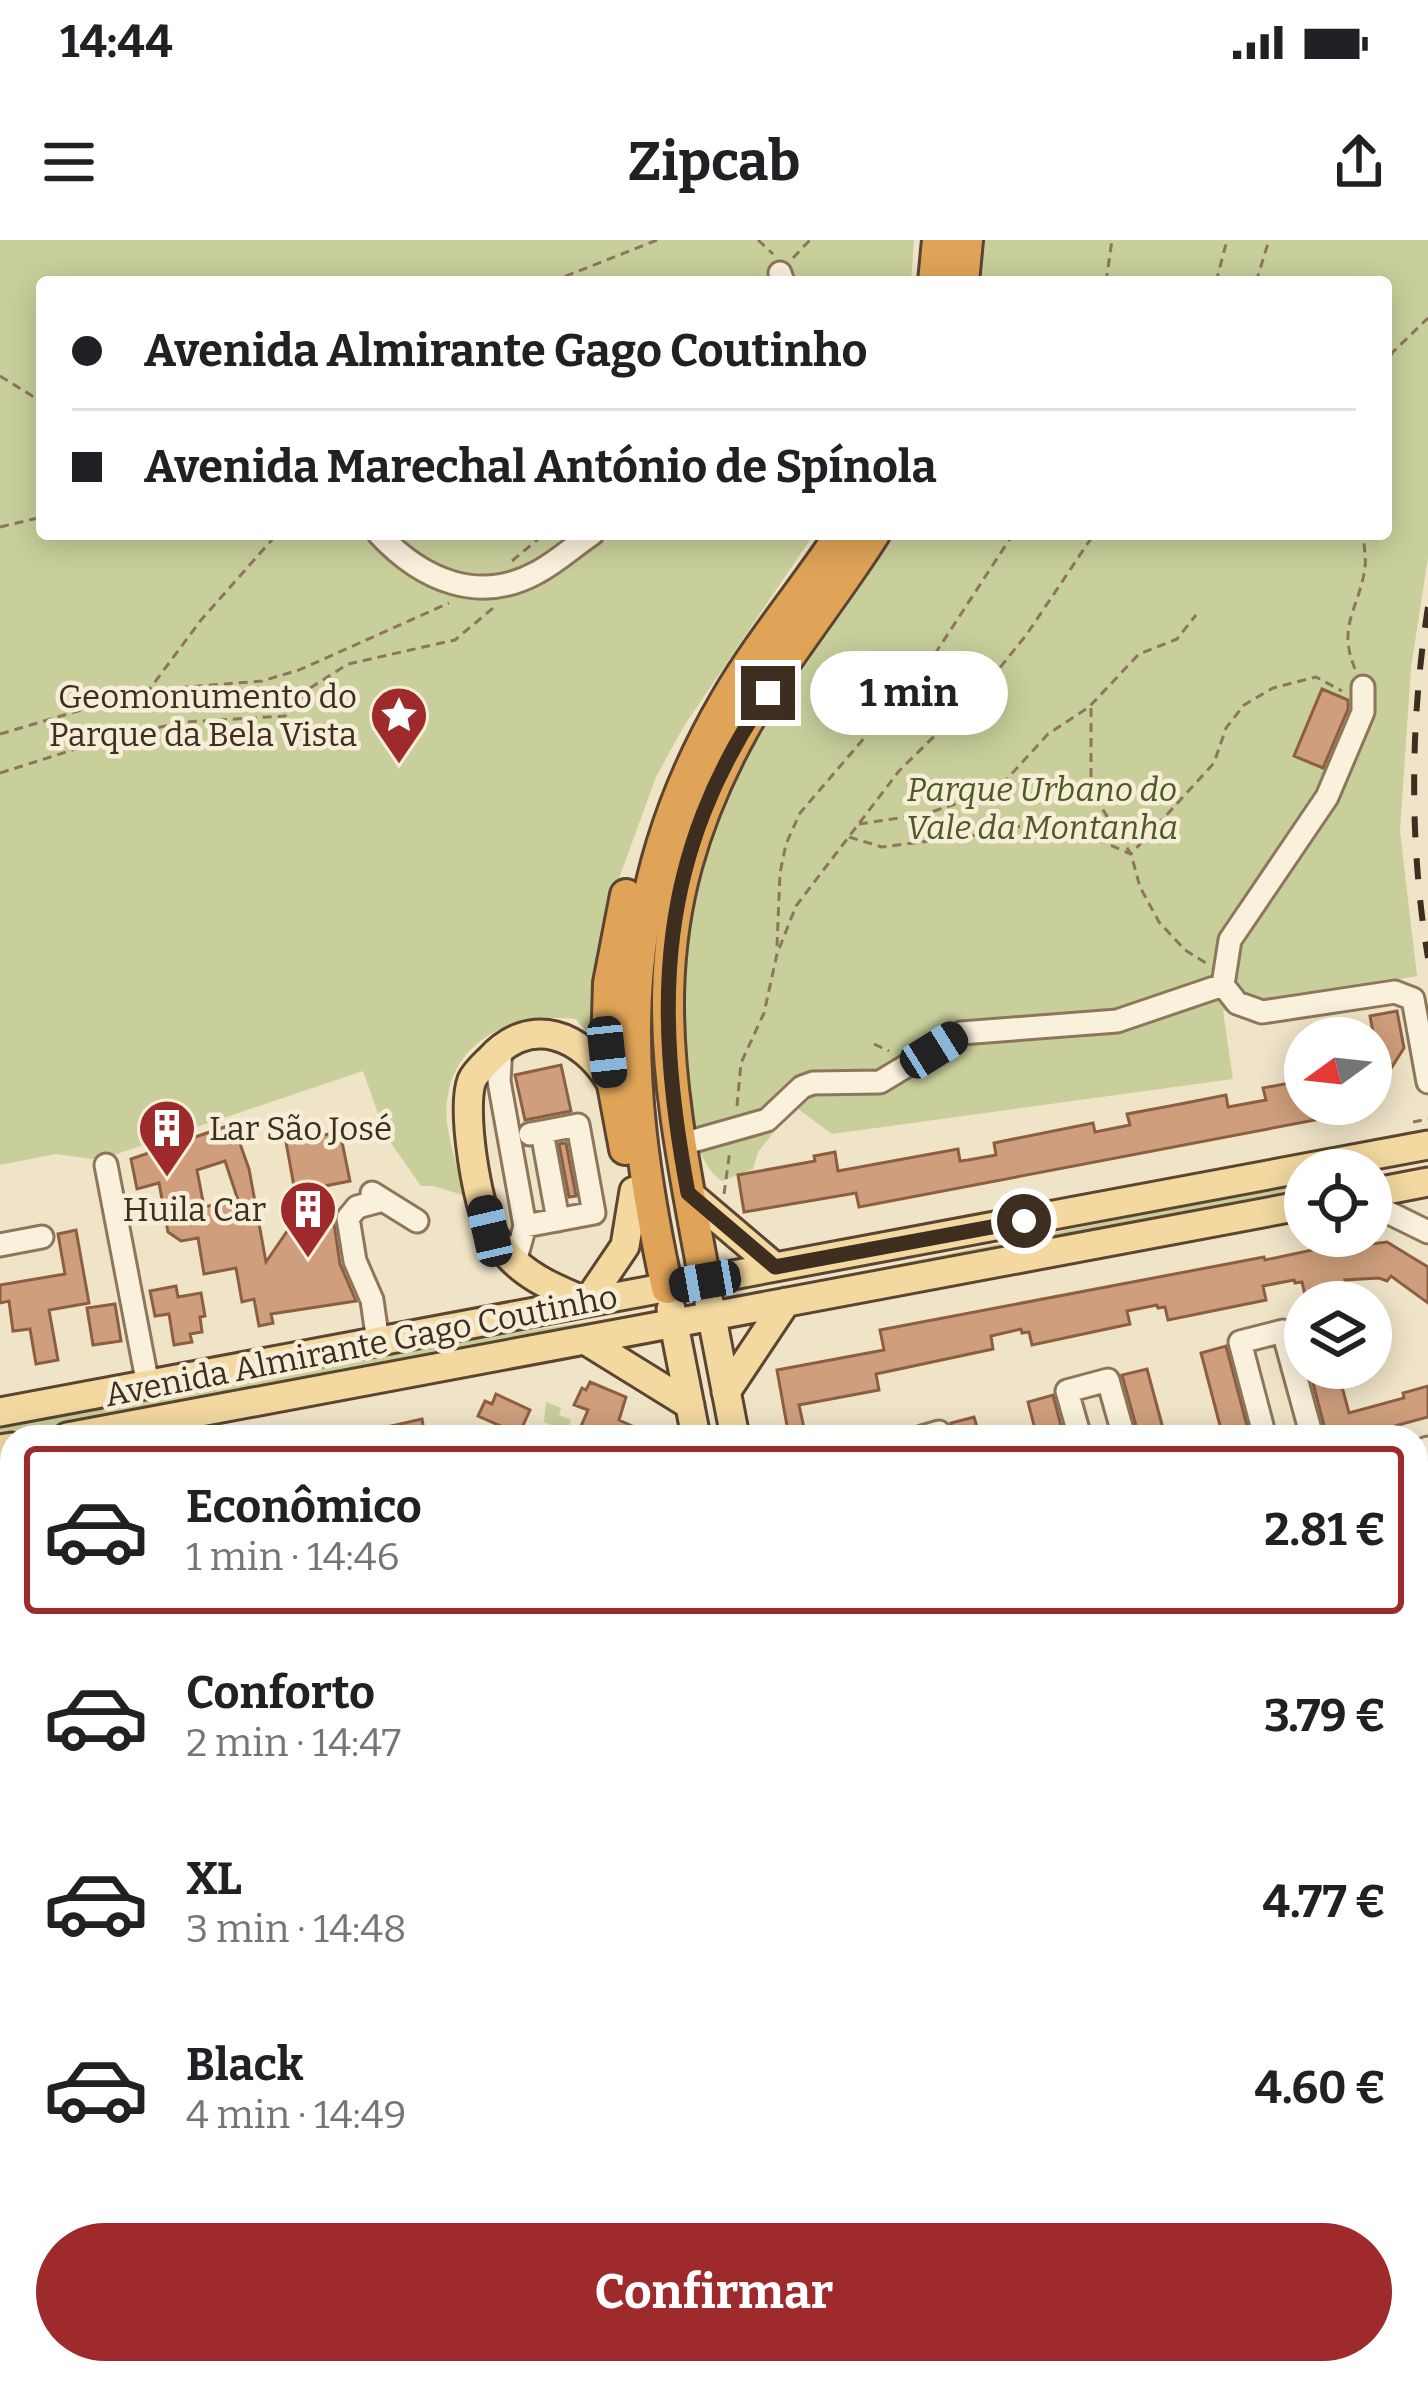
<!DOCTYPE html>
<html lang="pt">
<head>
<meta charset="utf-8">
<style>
  :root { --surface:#fff; --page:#f6f6f6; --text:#202124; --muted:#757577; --line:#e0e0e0; --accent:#9e2a2b }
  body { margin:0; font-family:Bitter,serif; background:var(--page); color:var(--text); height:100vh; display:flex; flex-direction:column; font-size:45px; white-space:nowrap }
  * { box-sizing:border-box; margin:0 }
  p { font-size:39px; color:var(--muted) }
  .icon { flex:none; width:66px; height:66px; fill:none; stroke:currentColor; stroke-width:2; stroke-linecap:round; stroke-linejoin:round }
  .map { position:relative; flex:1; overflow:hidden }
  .side { position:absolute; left:0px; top:1185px; width:1428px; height:960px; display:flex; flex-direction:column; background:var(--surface); border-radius:36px 36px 0 0; box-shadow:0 6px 30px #0003 }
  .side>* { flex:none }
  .hud { position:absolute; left:36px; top:36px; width:1356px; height:264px; border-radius:12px; box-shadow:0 6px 30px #0003; display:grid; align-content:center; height:264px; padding:0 36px; background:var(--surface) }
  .needle { width:78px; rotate:255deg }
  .controls { position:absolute; left:1284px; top:777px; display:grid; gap:24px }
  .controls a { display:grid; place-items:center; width:108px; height:108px; border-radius:50%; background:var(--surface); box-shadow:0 6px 30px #0003; font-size:60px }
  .end { position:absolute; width:54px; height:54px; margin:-27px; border:15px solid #3d2e20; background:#fff; box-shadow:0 0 0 6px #fff }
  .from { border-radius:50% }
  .bubble { position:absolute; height:84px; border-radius:42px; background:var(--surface); box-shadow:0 6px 30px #0003; font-size:39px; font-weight:700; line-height:84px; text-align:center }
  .car { position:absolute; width:36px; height:72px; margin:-36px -18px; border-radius:15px; box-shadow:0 0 9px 3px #0007; background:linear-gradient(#222 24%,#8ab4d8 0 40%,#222 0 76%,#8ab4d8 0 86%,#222 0) }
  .hud b { display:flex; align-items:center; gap:42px; height:114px; font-size:45px }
  .hud b+b { border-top:3px solid var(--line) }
  .hud i { width:30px; height:30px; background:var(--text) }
  ul { padding:21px 0 0; list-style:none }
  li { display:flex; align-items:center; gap:36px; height:168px; margin:0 24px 18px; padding:0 12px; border:6px solid transparent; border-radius:12px }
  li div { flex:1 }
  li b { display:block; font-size:45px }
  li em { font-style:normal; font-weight:700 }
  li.active { border-color:var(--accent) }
  li>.icon { width:108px; height:108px; stroke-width:1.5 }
  .button { display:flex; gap:24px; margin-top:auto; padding:24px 36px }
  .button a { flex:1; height:138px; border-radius:72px; background:var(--accent); color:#fff; font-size:48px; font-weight:700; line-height:138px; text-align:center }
  .status { display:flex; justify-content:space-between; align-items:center; height:84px; padding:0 60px; background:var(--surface); direction:ltr }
  .status svg { height:33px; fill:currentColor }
  header { display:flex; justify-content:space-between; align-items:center; height:156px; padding:0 36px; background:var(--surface); font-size:54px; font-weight:700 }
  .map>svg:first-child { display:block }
  .green { fill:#c9cf9b }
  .building { fill:#cf9f7d; stroke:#8d5f41; stroke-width:3; fill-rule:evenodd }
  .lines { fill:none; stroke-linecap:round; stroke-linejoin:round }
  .minor-casing { stroke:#8d765c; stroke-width:27 }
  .major-casing { stroke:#5b4430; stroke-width:33 }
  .highway-casing { stroke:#5b4430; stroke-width:36 }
  .path { stroke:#8d765c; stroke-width:3; stroke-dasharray:9 6; stroke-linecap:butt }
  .minor { stroke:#faf1dc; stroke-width:21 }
  .major { stroke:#f3d9a0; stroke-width:27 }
  .highway { stroke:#e0a458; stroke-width:30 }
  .rail { stroke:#3d2e20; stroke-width:6; stroke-dasharray:21 21; stroke-linecap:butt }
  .route { stroke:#3d2e20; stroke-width:15 }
  .labels { text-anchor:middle; stroke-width:9; stroke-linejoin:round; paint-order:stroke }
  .poi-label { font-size:33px; fill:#3d2e20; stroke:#f7eed8; text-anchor:end }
  .park-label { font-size:33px; font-style:italic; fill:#4d5a26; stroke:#f7eed8 }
  .street-label { font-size:33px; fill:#3d2e20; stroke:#f7eed8 }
</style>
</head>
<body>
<div class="status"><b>14:44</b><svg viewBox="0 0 49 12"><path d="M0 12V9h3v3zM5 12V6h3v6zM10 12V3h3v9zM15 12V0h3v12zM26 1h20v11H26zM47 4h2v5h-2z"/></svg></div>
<header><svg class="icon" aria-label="menu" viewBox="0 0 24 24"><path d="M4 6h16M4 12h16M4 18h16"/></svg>Zipcab<svg class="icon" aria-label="share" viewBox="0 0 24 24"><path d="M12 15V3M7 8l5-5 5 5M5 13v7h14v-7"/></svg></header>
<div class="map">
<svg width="1428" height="2145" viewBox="0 0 1428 2145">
  <rect width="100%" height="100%" fill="#f0e4c8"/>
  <!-- green -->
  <path class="green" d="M0 0H914L911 42H42V294H814L684 486 656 537 610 663 595 794 585 790 576 779C519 773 454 795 447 862 443 890 459 928 465 956L434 946H421L386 896 363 831 99 920 56 914 0 925Z
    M983 0H1428V318L1411 428 1400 591 1417 736 1223 771 1233 839 832 894 794 866 758 912 753 929 722 941C695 923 693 881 688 850 666 722 698 594 766 484 807 419 855 360 893 294H1386V42H980Z
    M1305 942V955L751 1059 750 1054Z
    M638 1075V1080L0 1198V1184L420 1106Z
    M546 1162 561 1168 559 1175 571 1180 568 1189 574 1192 572 1197 551 1195 554 1186 544 1182Z
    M107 2133H195L197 2145H108Z"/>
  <!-- building -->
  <path class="building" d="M1322 449 1348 460V469L1323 528 1294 516Z
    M1397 771 1404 808 1371 860 1374 798 1370 776Z
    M561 825 571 871 525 880 515 835Z
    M1305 840V864H1361L1362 871 859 967 856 953 744 972 738 935 815 921 814 916 835 912 838 931 958 909 960 921 968 920 996 915 994 903 1093 883 1095 892 1130 885 1127 874 1170 866 1226 855 1228 867 1266 860 1263 848Z
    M233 884 249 929 266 1022 288 990 334 983 340 1024 356 1061 271 1074 273 1083 259 1086 254 1059 242 1062 236 1028 204 1034 198 998 181 1001 168 992 159 943 137 949 131 919ZM225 921 238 960 204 967 197 930Z
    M340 892 350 941 295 952 286 902Z
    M566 903 576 956 569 957 559 904Z
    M76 990 89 1063 49 1070 58 1120 36 1124 30 1089 13 1091 9 1061 0 1063V1045L65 1034 58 994Z
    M1387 1002 1428 1027V1063L1391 1036 1387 1041 1379 1038 1345 1040 1347 1046 1305 1055 1302 1042 1295 1043 1294 1040 1263 1046 1266 1060 1168 1080 1165 1067 1158 1068 1157 1065 1127 1071 1130 1084 1032 1105 1029 1092 1022 1093 1021 1089 991 1096 993 1109 876 1134 879 1150 799 1165 806 1197H789L777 1130 884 1110 880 1090 1264 1017 1265 1020 1345 1003 1346 1007Z
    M176 1046 178 1057 201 1053 205 1076 200 1077 202 1092 190 1094 192 1102 174 1105 169 1074 155 1076 150 1051Z
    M115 1064 121 1101 93 1105 87 1068Z
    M1226 1106 1250 1197H1223L1201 1113Z
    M1309 1128H1337L1349 1173 1404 1158 1403 1153 1428 1146V1177L1354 1197H1327Z
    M1147 1129 1161 1181 1165 1197H1139L1122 1135Z
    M590 1142 626 1157 619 1180 657 1197H594L579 1191 588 1170 574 1165 582 1148 586 1150Z
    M496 1154 530 1170 519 1194 478 1176 485 1161 492 1164Z
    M1053 1155 1064 1197H1037L1028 1162Z
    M974 1177 980 1197H955L951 1183Z
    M422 1179 425 1197H369V1191Z"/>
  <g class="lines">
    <!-- minor casing -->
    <g class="minor-casing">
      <path id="minor" d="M780 33 783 42
        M379 294C422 340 479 365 538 332 557 322 574 306 592 294
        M1363 447V472L1327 557 1230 700 1223 745 1237 763 1262 772 1395 752 1413 759 1428 842
        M501 807 499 841 525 986 515 1022
        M530 894 542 892 558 980
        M679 905 767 880 802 847 813 843 880 842 961 793 1117 781 1223 745
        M106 925 148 1145
        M372 953 417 981
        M1371 964 1428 992
        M525 986 594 973 578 885 542 892
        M0 1005 42 997
        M378 1102 372 1060 355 1021 348 978 357 967 383 960
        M922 1197 939 1192 940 1197
        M1080 1197 1067 1151 1108 1140 1124 1197
        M1265 1197 1240 1102 1283 1091 1312 1197
        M1416 1212 1428 1208
        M0 1517 12 1513
        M1416 1588 1428 1585
        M0 1701 12 1695
        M1416 1711 1428 1710
        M0 1885 12 1880
        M1416 1890C1422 1909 1428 1926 1416 1943
        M0 2124 12 2123
        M31 2133 32 2145
        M313 2133 315 2145
        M479 2133 482 2145
        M644 2133 646 2145
        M1116 2133 1117 2145
        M1146 2133 1167 2145
        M1234 2145 1245 2133"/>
    </g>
    <!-- major casing -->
    <g class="major-casing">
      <path id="major" d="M688 953 775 1027
        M1371 953 1428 942
        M587 1062C563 1052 535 1041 515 1022 507 1015 497 1002 492 993 477 967 461 868 472 840 475 833 484 825 490 819 531 774 582 795 610 841
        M587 1062 625 1006 634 951
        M709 1062 735 1197
        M671 1069 696 1197
        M585 1100 690 1165
        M726 1152 786 1062
        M0 1172 1428 905
        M67 1197 1305 965
        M0 1209 12 1207
        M887 2133 890 2145
        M925 2133 927 2145"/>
    </g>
    <!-- highway casing -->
    <g class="highway-casing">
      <path id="highway" d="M934 42 938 0
        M963 42 967 0
        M625 909 607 812 609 743 626 655
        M705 1041C666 831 633 689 742 491 778 425 833 359 874 294
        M667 1048C621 833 612 656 726 460 759 403 804 350 841 294"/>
    </g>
    <!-- path -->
    <path class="path" d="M758 0 773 14
      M793 18 810 0
      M551 42 657 0
      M1106 42 1112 0
      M1216 42 1227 0
      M1256 42 1269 0
      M1386 130 1392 113 1428 78
      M0 136 42 162
      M0 287 42 277
      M512 321 544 294
      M1355 429C1338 387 1356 373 1364 334 1367 322 1364 306 1363 294
      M149 450 262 441 299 430 449 363
      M1091 468V551L1131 614 1140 647 1159 682 1185 710 1206 723
      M0 494 149 450 201 380 277 294
      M0 533 120 495 186 482 285 476 310 448 348 424 455 400 493 368
      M859 584 925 574 996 551 1048 494 1089 467 1139 414 1177 399 1196 375
      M849 597 882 607 993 593 1036 582 1064 585 1131 614 1214 523 1226 488 1244 465 1273 448 1316 437 1342 451
      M777 706 780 633 786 604 800 573 931 420 1013 294
      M874 804 889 811
      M737 866 741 823 764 773 777 714 796 666 899 531 986 445 1027 394 1094 294
      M1413 882 1428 879
      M724 954 730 910
      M861 2133 863 2145"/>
    <!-- minor -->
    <use href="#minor" class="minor"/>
    <!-- major -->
    <use href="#major" class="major"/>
    <!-- highway -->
    <use href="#highway" class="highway"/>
    <!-- rail -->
    <path class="rail" d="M1428 367C1410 483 1409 602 1428 718"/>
  </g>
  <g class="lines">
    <!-- route -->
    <path class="route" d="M768 453C656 616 653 765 688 953L775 1027 1024 981"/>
  </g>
  <!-- icons -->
  <defs>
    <g id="sight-pin" transform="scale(3)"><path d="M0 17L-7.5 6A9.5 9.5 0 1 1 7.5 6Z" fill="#9e2a2b" stroke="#f7eed8"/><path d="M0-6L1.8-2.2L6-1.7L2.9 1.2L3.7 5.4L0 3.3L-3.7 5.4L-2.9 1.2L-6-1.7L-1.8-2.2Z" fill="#fff"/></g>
    <g id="building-pin" transform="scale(3)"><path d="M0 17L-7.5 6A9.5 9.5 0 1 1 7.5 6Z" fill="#9e2a2b" stroke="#f7eed8"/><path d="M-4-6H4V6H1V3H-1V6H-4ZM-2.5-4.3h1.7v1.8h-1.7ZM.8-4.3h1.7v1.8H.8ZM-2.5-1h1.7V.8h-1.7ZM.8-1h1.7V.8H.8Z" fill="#fff"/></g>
  </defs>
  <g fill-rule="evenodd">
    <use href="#sight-pin" x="399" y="475"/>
    <use href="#building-pin" x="167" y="888"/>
    <use href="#building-pin" x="308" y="969"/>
  </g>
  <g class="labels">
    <!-- poi labels -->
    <g class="poi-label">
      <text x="357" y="468">Geomonumento do<tspan x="357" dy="38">Parque da Bela Vista</tspan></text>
      <text x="209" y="900" text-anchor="start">Lar São José</text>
      <text x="266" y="981">Huila Car</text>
    </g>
    <!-- park labels -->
    <g class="park-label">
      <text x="1042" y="561">Parque Urbano do<tspan x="1042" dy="38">Vale da Montanha</tspan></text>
    </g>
    <!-- street labels -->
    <g class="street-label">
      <text transform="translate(361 1105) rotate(-11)" y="12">Avenida Almirante Gago Coutinho</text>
    </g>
  </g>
</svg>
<div class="controls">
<a><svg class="needle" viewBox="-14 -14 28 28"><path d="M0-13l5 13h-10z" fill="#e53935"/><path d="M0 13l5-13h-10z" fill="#757577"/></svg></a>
<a><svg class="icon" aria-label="locate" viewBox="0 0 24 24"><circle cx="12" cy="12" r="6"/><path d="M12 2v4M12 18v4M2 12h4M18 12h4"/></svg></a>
<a><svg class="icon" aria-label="layers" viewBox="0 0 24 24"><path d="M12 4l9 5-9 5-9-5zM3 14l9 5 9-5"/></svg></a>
</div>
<i class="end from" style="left:1024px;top:981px"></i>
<i class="end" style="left:768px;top:453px"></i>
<div class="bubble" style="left:810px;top:411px;width:198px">1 min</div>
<i class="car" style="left:934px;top:810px;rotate:58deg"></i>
<i class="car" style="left:607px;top:812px;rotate:174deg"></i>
<i class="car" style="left:490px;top:991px;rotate:347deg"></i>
<i class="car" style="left:705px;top:1041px;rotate:260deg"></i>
<div class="hud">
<b><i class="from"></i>Avenida Almirante Gago Coutinho</b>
<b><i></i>Avenida Marechal António de Spínola</b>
</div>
<section class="side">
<ul>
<li class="active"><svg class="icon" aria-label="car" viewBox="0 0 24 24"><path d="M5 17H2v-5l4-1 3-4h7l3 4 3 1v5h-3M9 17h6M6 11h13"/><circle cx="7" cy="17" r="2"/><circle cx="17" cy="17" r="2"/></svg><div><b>Econômico</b><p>1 min · 14:46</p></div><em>2.81 €</em></li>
<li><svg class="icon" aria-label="car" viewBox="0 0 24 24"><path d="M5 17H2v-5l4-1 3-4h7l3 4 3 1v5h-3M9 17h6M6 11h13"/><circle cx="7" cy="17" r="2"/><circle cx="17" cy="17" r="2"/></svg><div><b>Conforto</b><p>2 min · 14:47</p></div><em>3.79 €</em></li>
<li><svg class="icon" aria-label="car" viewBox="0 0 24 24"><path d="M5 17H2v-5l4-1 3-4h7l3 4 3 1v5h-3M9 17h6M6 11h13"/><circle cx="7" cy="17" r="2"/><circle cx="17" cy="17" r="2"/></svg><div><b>XL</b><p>3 min · 14:48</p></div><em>4.77 €</em></li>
<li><svg class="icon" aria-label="car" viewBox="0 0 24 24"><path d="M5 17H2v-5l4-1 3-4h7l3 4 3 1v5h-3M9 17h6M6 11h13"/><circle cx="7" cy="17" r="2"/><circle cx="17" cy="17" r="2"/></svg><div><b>Black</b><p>4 min · 14:49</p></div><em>4.60 €</em></li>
</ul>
<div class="button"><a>Confirmar</a></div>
</section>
</div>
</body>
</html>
